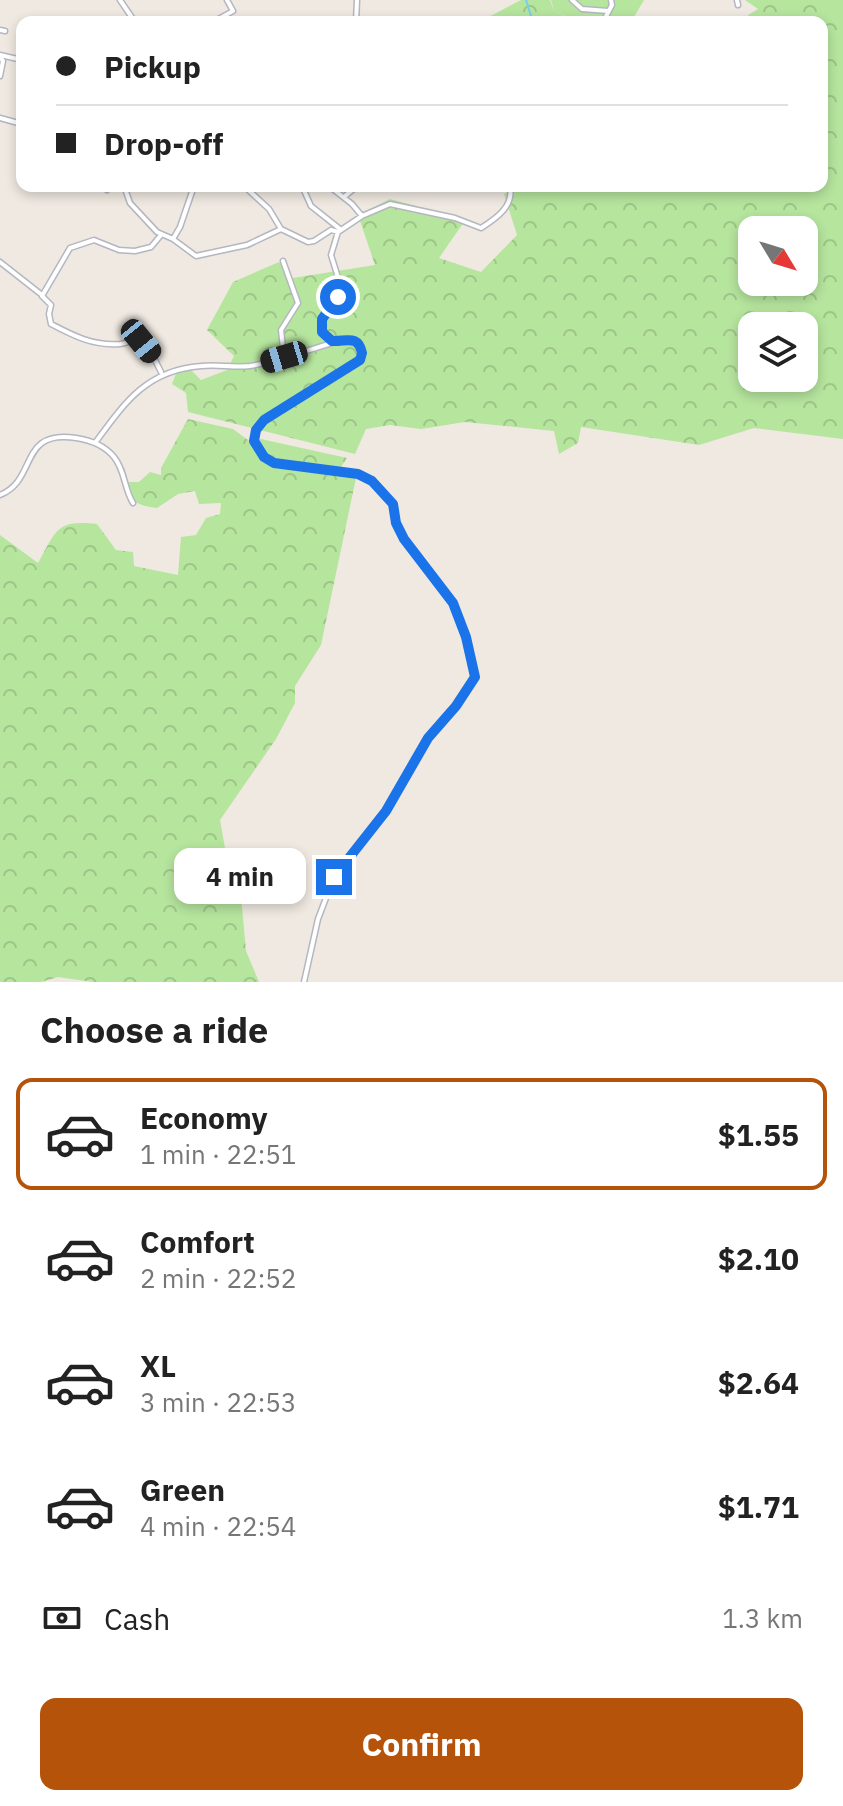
<!DOCTYPE html>
<html lang="en">
<head>
<meta charset="utf-8">
<style>
  :root { --surface:#fff; --page:#f6f6f6; --text:#222; --muted:#767676; --line:#e0e0e0; --accent:#b45309 }
  body { margin:0; font-family:"IBM Plex Sans",sans-serif; background:var(--page); color:var(--text); height:100vh; display:flex; flex-direction:column; font-size:30px; white-space:nowrap }
  * { box-sizing:border-box; margin:0 }
  p { font-size:26px; color:var(--muted) }
  .icon { flex:none; width:44px; height:44px; fill:none; stroke:currentColor; stroke-width:2; stroke-linecap:round; stroke-linejoin:round }
  .map { position:relative; height:982px; overflow:hidden }
  .drawer { display:flex; flex-direction:column; background:var(--surface); flex:1 }
  .drawer>* { flex:none }
  .top-card { position:absolute; left:16px; top:16px; width:812px; height:176px; border-radius:16px; box-shadow:0 4px 12px #0003; display:grid; align-content:center; height:176px; padding:0 40px; background:var(--surface) }
  .needle { width:52px; rotate:128deg }
  .controls { position:absolute; left:738px; top:216px; display:grid; gap:16px }
  .controls a { display:grid; place-items:center; width:80px; height:80px; border-radius:16px; background:var(--surface); box-shadow:0 4px 12px #0003; font-size:40px }
  .end { position:absolute; width:36px; height:36px; margin:-18px; border:10px solid #1a73e8; background:#fff; box-shadow:0 0 0 4px #fff }
  .from { border-radius:50% }
  .bubble { position:absolute; height:56px; border-radius:16px; background:var(--surface); box-shadow:0 4px 12px #0003; font-size:26px; font-weight:700; line-height:56px; text-align:center }
  .car { position:absolute; width:24px; height:48px; margin:-24px -12px; border-radius:10px; box-shadow:0 0 6px 2px #0007; background:linear-gradient(#222 24%,#8ab4d8 0 40%,#222 0 76%,#8ab4d8 0 86%,#222 0) }
  .top-card b { display:flex; align-items:center; gap:28px; height:76px; font-size:30px }
  .top-card b+b { border-top:2px solid var(--line) }
  .top-card i { width:20px; height:20px; background:var(--text) }
  ul { padding:0; list-style:none }
  li { display:flex; align-items:center; gap:24px; height:112px; margin:0 16px 12px; padding:0 24px; border:4px solid transparent; border-radius:16px }
  li div { flex:1 }
  li b { display:block; font-size:30px }
  li em { font-style:normal; font-weight:700 }
  li.current { border-color:var(--accent) }
  li>.icon { width:72px; height:72px; stroke-width:1.5 }
  h2 { padding:0 40px; font-size:36px; line-height:96px }
  .pay { display:flex; align-items:center; gap:20px; height:88px; padding:0 40px; font-size:30px }
  .pay p { margin-inline-start:auto }
  .primary-button { display:flex; gap:16px; margin-top:auto; padding:16px 40px }
  .primary-button a { flex:1; height:92px; border-radius:16px; background:var(--accent); color:#fff; font-size:32px; font-weight:700; line-height:92px; text-align:center }
  .map>svg:first-child { display:block }
  .forest { fill:url(#forest-crowns); fill-rule:evenodd }
  .park { fill:#b6e59e }
  .lines { fill:none; stroke-linecap:round; stroke-linejoin:round }
  .stream { stroke:#75cff0; stroke-width:2 }
  .minor-casing { stroke:#b4b7c1; stroke-width:7 }
  .minor { stroke:#fff; stroke-width:4 }
  .route { stroke:#1a73e8; stroke-width:10 }
</style>
</head>
<body>
<div class="map">
<svg width="843" height="982" viewBox="0 0 843 982">
  <defs>
    <pattern id="forest-crowns" width="20" height="18" patternUnits="userSpaceOnUse" patternTransform="scale(2)"><rect width="20" height="18" fill="#b6e59e"/><path d="M2 6a3 3 0 1 1 6 0M12 15a3 3 0 1 1 6 0" fill="none" stroke="#9dc588"/></pattern>
  </defs>
  <rect width="100%" height="100%" fill="#efe9e1"/>
  <!-- forest -->
  <path class="forest" d="M521 0H550L554 11 578 22H479Z
    M745 0H843V439L754 428 699 445 581 427 578 443 559 454 554 431 465 422 421 429 390 425 366 429 355 454 188 412 186 393 172 384 178 368H189L201 380 227 370 234 356 207 330 233 282 279 262 293 278 375 265 358 215 390 199 466 219 439 258 481 272 517 235 504 194 520 186H822V22H753L748 15 758 9ZM752 230H804V282H752ZM752 326H804V378H752Z
    M188 419 233 429 252 443 261 439 347 458 337 473 356 478 321 645 295 686V703L276 739 220 820 231 882 240 885 246 951 259 982H93L58 977 41 982H0V535L38 563C56 531 56 519 97 524L116 550 133 552 134 566 178 575 181 537 196 535 206 518 220 514 221 503 199 504 195 491 178 494 157 508C136 505 132 503 126 482H139L150 472 161 475V468Z"/>
  <!-- park -->
  <path class="park" d="M551 0H644L631 22H579L554 11Z"/>
  <g class="lines">
    <!-- stream -->
    <path class="stream" d="M526 0 533 22"/>
    <!-- minor casing -->
    <g class="minor-casing">
      <path id="minor" d="M120 0 135 22
        M572 0 582 9 608 11
        M737 0 738 5
        M213 22 233 11 227 0
        M356 22 357 0
        M603 22 612 5 611 0
        M0 30 5 31
        M0 55 22 60
        M0 57 3 61 0 76
        M0 118 22 124
        M102 186 107 190
        M124 186 130 203 157 232 173 239 196 256 247 245 281 229
        M244 186 269 209 281 229 308 242 314 241 331 230 338 232 362 216 390 204 455 218 481 228C497 218 514 206 510 186
        M302 186 311 206 340 229
        M329 186 352 204 362 216
        M344 197 357 186
        M161 235 151 247 135 251 119 250 94 240 70 248 42 296 51 305 49 314 51 324C74 336 93 346 120 344 127 343 132 340 139 340L153 356 161 372
        M173 239 180 227 194 186
        M283 261 298 303 281 330 284 357
        M0 262 42 295
        M334 341 324 336 321 324 338 297 341 287 331 255 338 232
        M95 443C125 402 147 370 201 366 218 364 233 368 250 366 282 361 315 347 346 339L354 340 362 349V357L355 364 264 420 256 430 254 441 264 457 274 463 358 474 372 481 393 504 396 523 404 539 453 603 466 637 475 677 456 706 428 738 386 811 334 877 318 919 304 982
        M0 495C38 480 18 429 76 438 90 440 105 446 114 457 125 470 124 489 133 503"/>
    </g>
    <!-- minor -->
    <use href="#minor" class="minor"/>
  </g>
  <g class="lines">
    <!-- route -->
    <path class="route" d="M334 877 386 811 428 738 456 706 475 677 466 637 453 603 404 539 396 523 393 504 372 481 358 474 274 463 264 457 254 441 256 430 264 420 360 360 362 353C358 334 346 342 332 341L322 332V319L338 297"/>
  </g>
</svg>
<div class="controls">
<a><svg class="needle" viewBox="-14 -14 28 28"><path d="M0-13l5 13h-10z" fill="#e53935"/><path d="M0 13l5-13h-10z" fill="#767676"/></svg></a>
<a><svg class="icon" aria-label="layers" viewBox="0 0 24 24"><path d="M12 4l9 5-9 5-9-5zM3 14l9 5 9-5"/></svg></a>
</div>
<i class="end from" style="left:338px;top:297px"></i>
<i class="end" style="left:334px;top:877px"></i>
<div class="bubble" style="left:174px;top:848px;width:132px">4 min</div>
<i class="car" style="left:141px;top:341px;rotate:141deg"></i>
<i class="car" style="left:284px;top:357px;rotate:253deg"></i>
<div class="top-card">
<b><i class="from"></i>Pickup</b>
<b><i></i>Drop-off</b>
</div>
</div>
<section class="drawer">
<h2>Choose a ride</h2>
<ul>
<li class="current"><svg class="icon" aria-label="car" viewBox="0 0 24 24"><path d="M5 17H2v-5l4-1 3-4h7l3 4 3 1v5h-3M9 17h6M6 11h13"/><circle cx="7" cy="17" r="2"/><circle cx="17" cy="17" r="2"/></svg><div><b>Economy</b><p>1 min · 22:51</p></div><em>$1.55</em></li>
<li><svg class="icon" aria-label="car" viewBox="0 0 24 24"><path d="M5 17H2v-5l4-1 3-4h7l3 4 3 1v5h-3M9 17h6M6 11h13"/><circle cx="7" cy="17" r="2"/><circle cx="17" cy="17" r="2"/></svg><div><b>Comfort</b><p>2 min · 22:52</p></div><em>$2.10</em></li>
<li><svg class="icon" aria-label="car" viewBox="0 0 24 24"><path d="M5 17H2v-5l4-1 3-4h7l3 4 3 1v5h-3M9 17h6M6 11h13"/><circle cx="7" cy="17" r="2"/><circle cx="17" cy="17" r="2"/></svg><div><b>XL</b><p>3 min · 22:53</p></div><em>$2.64</em></li>
<li><svg class="icon" aria-label="car" viewBox="0 0 24 24"><path d="M5 17H2v-5l4-1 3-4h7l3 4 3 1v5h-3M9 17h6M6 11h13"/><circle cx="7" cy="17" r="2"/><circle cx="17" cy="17" r="2"/></svg><div><b>Green</b><p>4 min · 22:54</p></div><em>$1.71</em></li>
</ul>
<div class="pay"><svg class="icon" aria-label="cash" viewBox="0 0 24 24"><path d="M3 7h18v10H3z"/><circle cx="12" cy="12" r="2"/></svg>Cash<p>1.3 km</p></div>
<div class="primary-button"><a>Confirm</a></div>
</section>
</body>
</html>
